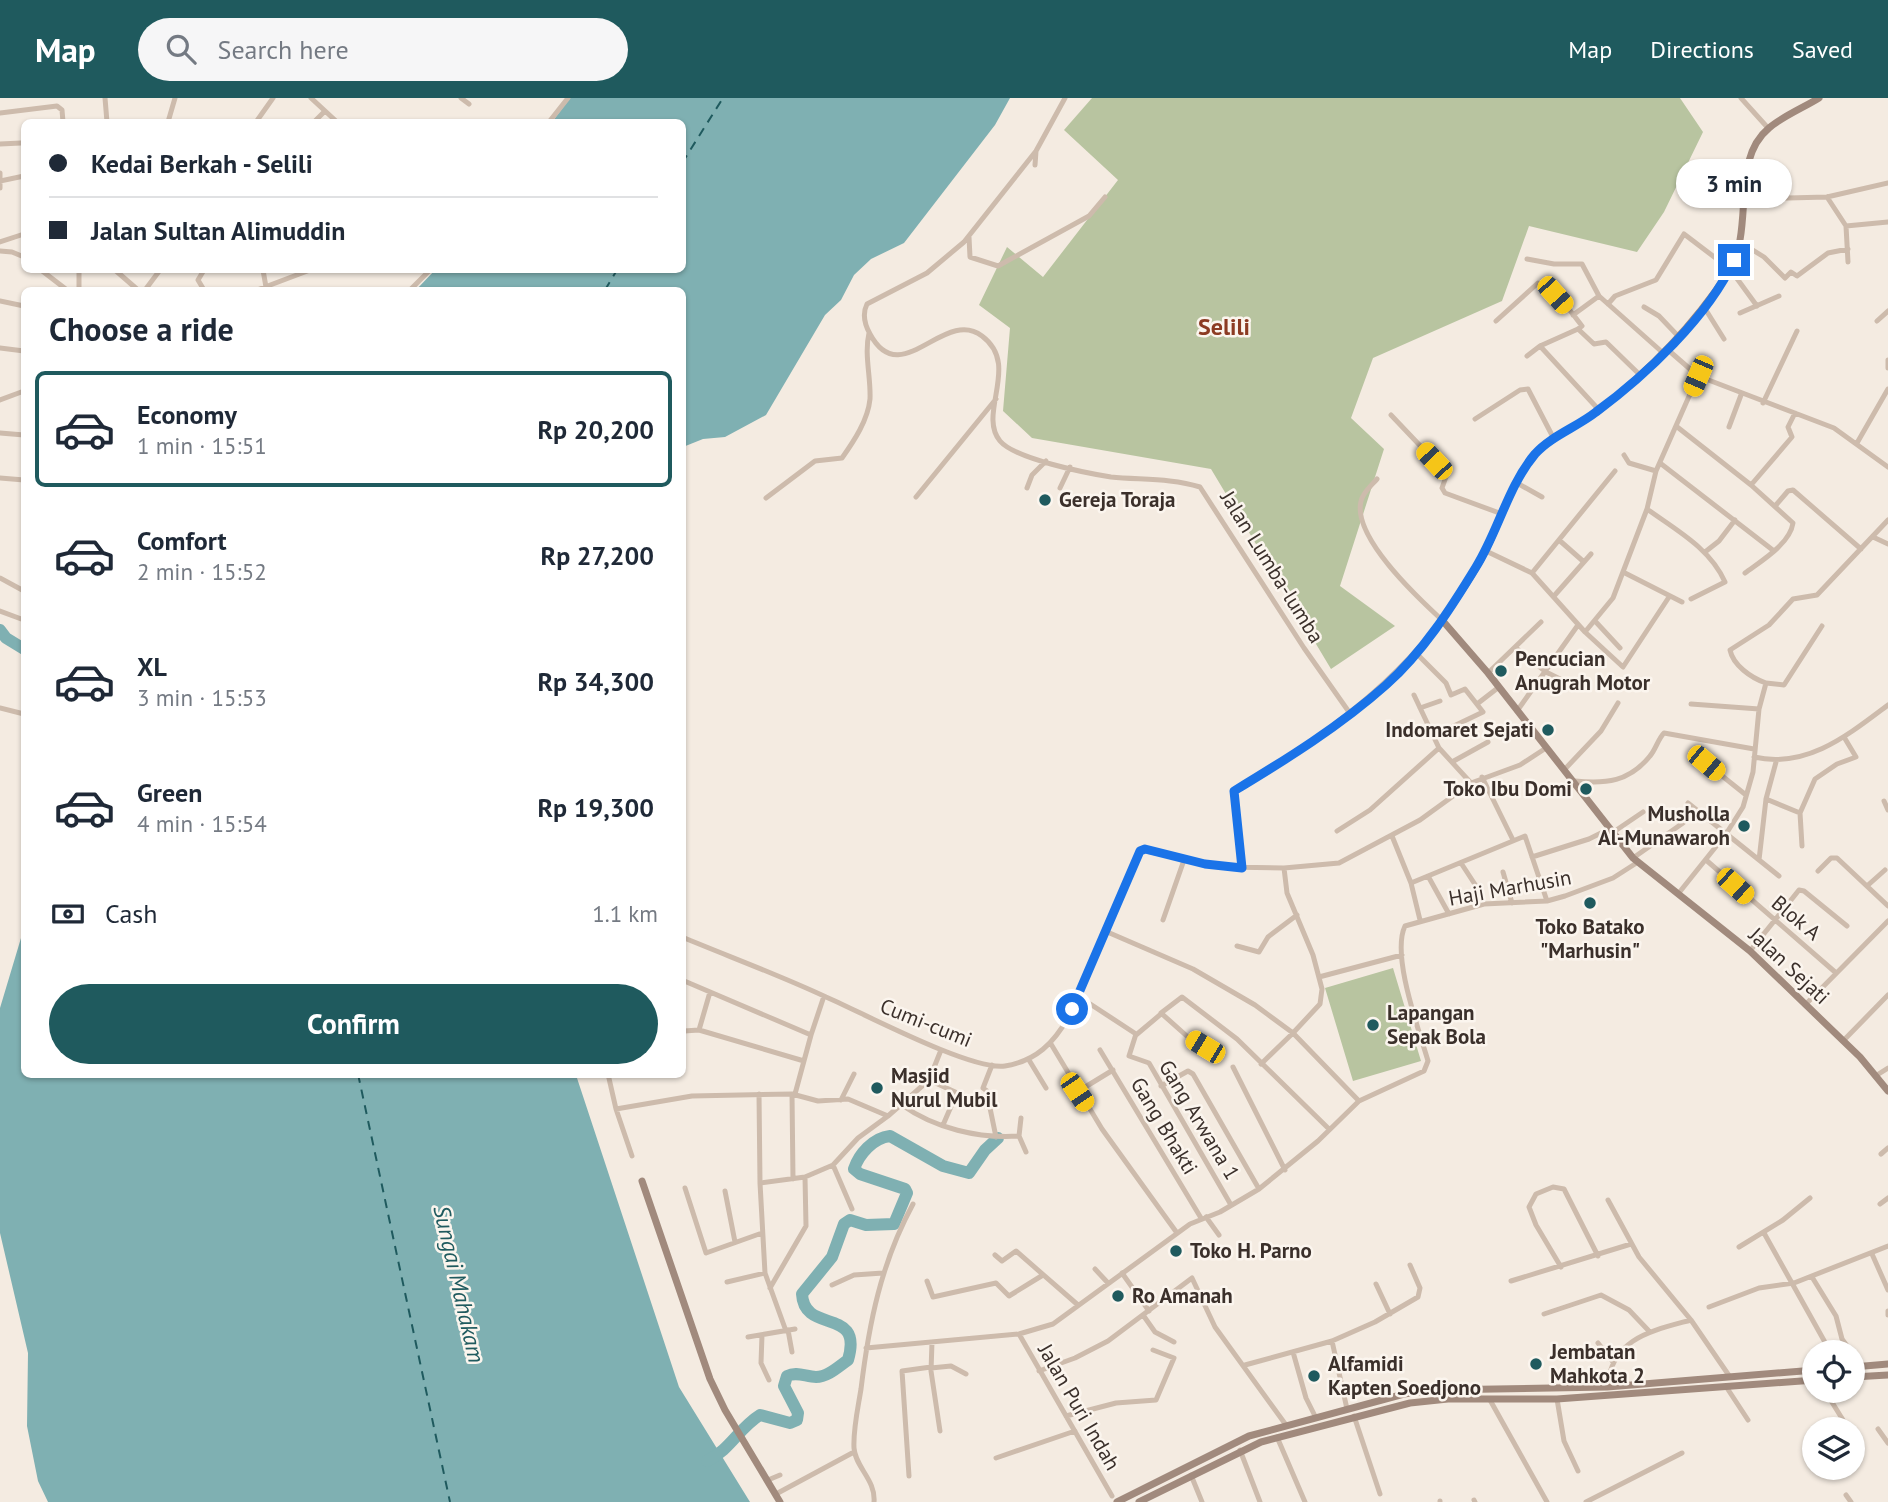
<!DOCTYPE html>
<html lang="en">
<head>
<meta charset="utf-8">
<style>
  :root { --surface:#fff; --page:#f6f6f7; --text:#1f2937; --muted:#747a83; --line:#e0e1e3; --accent:#1f5a5e }
  body { margin:0; font-family:"PT Sans",sans-serif; background:var(--page); color:var(--text); height:100vh; display:flex; flex-direction:column; font-size:26px; white-space:nowrap }
  * { box-sizing:border-box; margin:0 }
  p { font-size:23px; color:var(--muted) }
  .icon { flex:none; width:38px; height:38px; fill:none; stroke:currentColor; stroke-width:2; stroke-linecap:round; stroke-linejoin:round }
  .map { position:relative; flex:1; overflow:hidden }
  .drawer { position:absolute; left:21px; top:189px; width:665px; height:791px; display:flex; flex-direction:column; background:var(--surface); border-radius:10px; box-shadow:0 2px 5px #0004 }
  .drawer>* { flex:none }
  .hud { position:absolute; left:21px; top:21px; width:665px; height:154px; border-radius:10px; box-shadow:0 2px 5px #0004; display:grid; align-content:center; height:154px; padding:0 28px; background:var(--surface) }
  .buttons { position:absolute; left:1802px; top:1242px; display:grid; gap:14px }
  .buttons a { display:grid; place-items:center; width:63px; height:63px; border-radius:50%; background:var(--surface); box-shadow:0 2px 5px #0004; font-size:35px }
  .end { position:absolute; width:32px; height:32px; margin:-16px; border:9px solid #1a73e8; background:#fff; box-shadow:0 0 0 4px #fff }
  .from { border-radius:50% }
  .bubble { position:absolute; height:49px; border-radius:24px; background:var(--surface); box-shadow:0 2px 5px #0004; font-size:23px; font-weight:700; line-height:49px; text-align:center }
  .car { position:absolute; width:21px; height:42px; margin:-21px -10px; border-radius:9px; box-shadow:0 0 5px 2px #0007; background:linear-gradient(#f5c518 24%,#345 0 40%,#f5c518 0 76%,#345 0 86%,#f5c518 0) }
  .hud b { display:flex; align-items:center; gap:24px; height:66px; font-size:26px }
  .hud b+b { border-top:2px solid var(--line) }
  .hud i { width:18px; height:18px; background:var(--text) }
  ul { padding:0; list-style:none }
  li { display:flex; align-items:center; gap:21px; height:116px; margin:0 14px 10px; padding:0 14px; border:4px solid transparent; border-radius:10px }
  li div { flex:1 }
  li b { display:block; font-size:26px }
  li em { font-style:normal; font-weight:700 }
  li.on { border-color:var(--accent) }
  li>.icon { width:63px; height:63px; stroke-width:1.5 }
  h2 { padding:0 28px; font-size:32px; line-height:84px }
  .pay { display:flex; align-items:center; gap:18px; height:77px; padding:0 28px; font-size:26px }
  .pay p { margin-inline-start:auto }
  .cta { display:flex; gap:14px; margin-top:auto; padding:14px 28px }
  .cta a { flex:1; height:80px; border-radius:42px; background:var(--accent); color:#fff; font-size:28px; font-weight:700; line-height:80px; text-align:center }
  header { display:flex; align-items:center; gap:42px; box-sizing:border-box; height:98px; padding:0 35px; background:var(--accent); color:#fff }
  header strong { font-size:33px }
  nav { display:flex; gap:38px; margin-inline-start:auto; font-size:24px }
  .search { width:490px; height:63px; background:var(--page); display:flex; align-items:center; gap:18px; box-sizing:border-box; padding:0 24px; border-radius:38px; color:var(--muted); font-size:26px }
  .map>svg:first-child { display:block }
  .green { fill:#b8c4a0 }
  .water { fill:#7fb0b2 }
  .lines { fill:none; stroke-linecap:round; stroke-linejoin:round }
  .river { stroke:#7fb0b2; stroke-width:12 }
  .ferry { stroke:#1f5a5e; stroke-width:2; stroke-dasharray:9 7; stroke-linecap:butt }
  .street { stroke:#cdbbac; stroke-width:5 }
  .secondary { stroke:#a18a7d; stroke-width:7 }
  .route { stroke:#1a73e8; stroke-width:9 }
  .poi-dot { fill:#1f5a5e; stroke:#fbf5ee; stroke-width:2.5 }
  .labels { text-anchor:middle; stroke-width:5; stroke-linejoin:round; paint-order:stroke }
  .poi-label { font-size:21px; font-weight:bold; fill:#3b302b; stroke:#fbf5ee; text-anchor:start }
  .street-label { font-size:21px; fill:#3b302b; stroke:#fbf5ee }
  .water-label { font-size:23px; font-style:italic; fill:#1f5a5e; stroke:#fbf5ee }
  .quarter-label { font-size:24px; font-weight:bold; fill:#8c3b22; stroke:#fbf5ee }
</style>
</head>
<body>
<header>
<strong>Map</strong>
<div class="search"><svg class="icon" aria-label="search" viewBox="0 0 24 24"><circle cx="10" cy="10" r="6"/><path d="M15 15l6 6"/></svg>Search here</div>
<nav><a>Map</a><a>Directions</a><a>Saved</a></nav>
</header>
<div class="map">
<svg width="1888" height="1404" viewBox="0 0 1888 1404">
  <rect width="100%" height="100%" fill="#f4ebe1"/>
  <!-- green -->
  <path class="green" d="M1092 0H1680L1703 34 1664 114 1637 154 1529 128 1502 203 1373 260 1351 320 1384 351 1340 488 1395 528 1331 571 1211 371 1032 340 1003 313 1010 230 979 207 1007 149 1043 179 1118 82 1064 32Z
    M1393 870 1421 963 1353 983 1325 890Z"/>
  <!-- water -->
  <path class="water" d="M570 0H1010L995 27 904 145 871 161 854 177 841 202 825 217 766 317 725 339 703 341 683 349 682 192H416L435 172H682V24H552Z
    M24 830V976L576 977 679 1289 750 1404H48L38 1383 27 1328 28 1255 0 1135V910Z"/>
  <g class="lines">
    <!-- river -->
    <path class="river" d="M0 532 6 540 24 551
      M707 1363C730 1352 739 1330 760 1317L790 1325 797 1322 798 1315 784 1288 787 1278C797 1273 806 1279 816 1279 828 1279 839 1268 848 1262 864 1208 804 1237 802 1196L832 1159 844 1126 850 1122 866 1127 894 1126 907 1095 905 1091 860 1076 854 1071C859 1056 873 1040 890 1038L943 1068 969 1075 985 1052 998 1040"/>
    <!-- ferry -->
    <path class="ferry" d="M682 65 723 0
      M605 192 617 172
      M358 976 450 1404"/>
    <!-- street -->
    <path class="street" d="M105 0 107 24
      M311 0 337 24
      M461 0 469 6
      M1065 0 1036 53 964 144 927 175 867 206C862 216 865 227 870 236 901 294 944 209 982 238 1021 267 977 315 1000 343 1015 361 1086 375 1111 379 1141 382 1171 380 1200 389L1304 550 1349 614
      M1741 0 1768 30
      M0 15 57 8 62 12 63 24
      M168 24 175 0
      M256 24 273 0
      M314 24 325 13
      M549 24 568 0
      M0 46 21 45
      M1035 67 1036 53
      M0 75V90
      M0 83 24 78
      M1827 99 1846 128 1848 164
      M1745 101 1827 99 1888 85
      M1846 128 1888 124
      M969 139 970 159 998 168 1089 118 1105 99
      M0 144 24 136
      M1740 144 1764 159 1785 180 1791 174 1797 178 1828 155 1848 151
      M0 153 12 154 24 159
      M1527 161 1554 166H1582L1599 198 1662 254
      M41 172 67 192
      M115 172 138 192
      M263 172 266 189
      M79 192V172
      M145 192 160 172
      M204 192 198 182 204 172
      M257 192 310 172
      M410 192 430 172
      M0 203 24 208
      M1608 206 1615 198 1656 182 1684 136 1730 171 1757 208
      M1644 209 1659 218 1678 238
      M1704 209 1724 241
      M1740 215 1779 198
      M1573 217 1599 198
      M1496 223 1538 185C1556 191 1570 213 1582 228L1578 231
      M1877 223 1888 213
      M1578 231 1594 246 1606 244 1640 277
      M1540 248 1599 312
      M0 250 24 253
      M1667 251 1698 278 1834 330 1888 369
      M1527 258 1540 248 1578 231
      M1888 262V270
      M0 302 24 293
      M1763 305 1797 233
      M1391 317 1447 376 1442 390 1445 395 1502 416
      M1475 321 1520 292 1528 291 1554 341
      M1676 328 1751 387 1793 425C1790 446 1761 463 1745 475
      M1729 329 1741 297
      M0 335 24 337
      M1857 345 1888 291
      M1624 357 1629 365 1656 373
      M1660 365 1774 453
      M0 380 24 382
      M1517 385 1542 399
      M1751 387 1792 339 1788 329 1795 315
      M1027 390 1032 377 1046 363
      M1060 390 1070 369
      M916 399 996 301
      M766 400 815 363 842 360C854 343 868 322 870 301 871 279 864 257 869 235
      M1776 407 1788 393 1793 392 1861 451
      M1647 411C1676 432 1710 450 1725 484L1691 501
      M1873 439 1888 446
      M1559 442 1584 464
      M1486 453 1532 475 1585 534 1623 569 1669 499
      M1705 454 1719 443 1735 422
      M1623 474 1682 504
      M1532 475 1615 373
      M0 480 24 493
      M1554 498 1591 456
      M0 513 24 522
      M1595 523 1620 550
      M1585 534 1613 500 1647 411 1656 373 1698 278
      M1516 550 1546 574 1568 585
      M1416 555 1446 585 1451 597 1465 591 1483 614 1433 638
      M1488 575 1541 524
      M1766 585 1784 587 1822 528
      M1414 597 1439 650 1471 685
      M1477 606 1499 589
      M1691 606 1759 611
      M0 610 24 616
      M1420 610 1440 603
      M1517 613 1578 527
      M1754 659C1807 671 1848 637 1888 607
      M1452 664 1488 644
      M1706 665 1746 697
      M1565 671 1601 633 1618 605
      M1482 679 1513 742
      M1575 683C1606 686 1629 684 1650 658 1656 651 1658 641 1664 635L1754 651
      M1766 701 1800 715 1815 681 1837 666 1856 659 1844 639
      M1884 703 1888 712
      M1688 705 1779 778
      M1800 715 1802 748
      M1337 733 1370 712 1439 650
      M1612 735 1643 714
      M1392 738 1411 785 1420 822
      M1532 759 1589 741 1609 731
      M1633 760 1683 725
      M1706 762 1835 874
      M1759 762 1766 701 1776 664
      M1461 765 1478 791 1484 806
      M1242 770 1234 693C1315 644 1383 597 1442 522 1418 500 1352 439 1361 403 1363 394 1371 388 1377 381
      M1818 773 1831 760H1837L1888 808
      M1503 774 1512 805
      M1428 778 1449 816
      M1411 785 1525 738 1547 803
      M1867 788 1885 772
      M1678 796 1726 736 1743 709 1753 674 1759 611 1766 585C1751 580 1733 567 1730 552L1769 527 1793 501 1817 497 1888 422
      M1163 822 1184 762
      M1105 833 1193 871 1255 907 1293 935 1320 906 1322 891 1313 857 1287 795 1284 770
      M682 839C730 859 779 877 826 899 861 914 971 973 1005 968 1036 963 1054 945 1069 918L1141 752 1224 769 1284 770 1339 765 1420 722 1471 685 1520 667 1546 650
      M1237 848 1259 854 1268 839 1297 817
      M1750 853 1799 792 1804 793 1847 828
      M1319 879 1402 857
      M682 882 811 937 795 996
      M710 894 699 932 804 963
      M1078 898 1136 936 1129 958 1149 965 1231 1107
      M1805 907 1888 823
      M811 937 824 898
      M1136 937 1161 916
      M1843 943 1888 897
      M1051 946 1102 1031 1177 1135
      M682 947 684 933 699 932
      M1100 952 1201 1120
      M1220 959 1189 940 1161 915 1182 899 1237 941 1329 1031
      M1029 962 1046 990
      M1261 966 1293 935 1359 1003
      M1233 969 1285 1072
      M608 976 616 1011 692 998 792 996 818 1003 848 1001 888 1018 858 1040 833 1067 805 1079
      M1877 977 1888 970
      M929 982 990 1010 996 1039
      M1161 988 1188 973 1193 976 1259 1091
      M987 993 983 990 992 967
      M1077 994 1113 972
      M759 996 760 1085 805 1079 806 1128 770 1190
      M792 996 793 1081
      M841 1002 854 976
      M902 1007C934 1030 979 1041 1019 1038L1026 1054
      M616 1011 632 1058
      M888 1018 929 982 941 952
      M943 1027 956 997
      M1019 1038 1021 1020
      M1881 1056 1888 1050
      M833 1067 852 1111
      M760 1085 765 1175 786 1233
      M685 1090 706 1155 762 1135
      M725 1093 735 1144
      M1608 1102 1639 1159 1691 1222 1730 1279
      M1880 1106 1888 1100
      M1206 1119 1219 1137
      M1764 1135 1831 1255
      M1739 1149 1783 1122 1810 1100
      M1872 1156 1888 1192
      M995 1157 1002 1163 1016 1153 1078 1207
      M1561 1169 1536 1127 1529 1109 1536 1096 1553 1089 1564 1091 1598 1158
      M1095 1171 1108 1185
      M1122 1175 1149 1213
      M1812 1179 1836 1218 1842 1241 1852 1255
      M927 1183 933 1199 996 1185 1009 1198 1043 1177
      M1511 1183 1631 1146
      M727 1184 765 1175
      M1376 1186 1390 1216
      M832 1187 854 1177 883 1175
      M1709 1209 1759 1190 1794 1185 1888 1148
      M1888 1213V1217
      M1544 1216 1601 1197 1629 1212 1648 1232
      M1143 1217 1155 1234 1174 1244
      M788 1232 792 1254
      M1019 1236 1112 1398
      M762 1237 761 1265 769 1282
      M748 1239 795 1231
      M1332 1243 1347 1311
      M932 1244 931 1273 940 1333
      M1598 1245 1613 1264
      M866 1250 1019 1236 1053 1226 1190 1126 1220 1114 1259 1091 1318 1043 1359 1003 1424 973 1428 963C1419 932 1391 857 1405 828L1484 806 1547 803 1565 798 1613 780 1638 764
      M1293 1254 1306 1300 1316 1320
      M1245 1267 1332 1243 1375 1224 1418 1199 1420 1190 1410 1167
      M931 1270 951 1268 966 1276
      M1039 1273 1075 1260 1108 1243 1192 1180 1215 1229 1286 1327
      M1607 1289C1612 1240 1651 1233 1691 1222
      M1727 1290 1748 1322
      M1825 1293 1843 1322
      M1557 1301 1564 1343 1578 1373
      M1490 1302 1547 1404
      M1066 1318 1116 1305 1156 1302 1174 1260 1153 1252
      M1354 1318 1380 1396
      M1878 1331 1888 1345
      M1277 1339 1305 1404
      M1240 1352 1260 1404
      M996 1360 1075 1333
      M1191 1377 1202 1404
      M909 1378 902 1273 931 1269
      M768 1382 780 1377
      M776 1396 854 1354
      M1846 1397 1851 1404
      M1474 1402 1475 1404
      M1440 1403V1404
      M874 1404C876 1382 855 1369 854 1350 853 1331 858 1310 861 1291 869 1225 881 1165 913 1106
      M1586 1404 1682 1355"/>
    <!-- secondary -->
    <path class="secondary" d="M1819 0C1803 10 1783 18 1769 30 1729 63 1756 131 1728 175 1693 228 1647 275 1597 314 1578 328 1552 337 1536 355 1513 381 1502 419 1487 450 1475 475 1458 499 1442 522L1488 575 1633 760 1750 853 1860 959 1888 993
      M642 1083 710 1281 725 1312 780 1404
      M1853 1269 1888 1266
      M1853 1279 1888 1277
      M1117 1404 1249 1338 1404 1296 1434 1292 1607 1289 1815 1272
      M1139 1404 1261 1344 1410 1305 1448 1301H1557L1815 1282"/>
  </g>
  <g class="lines">
    <!-- route -->
    <path class="route" d="M1072 911 1140 753 1145 751 1205 766 1242 770 1234 693C1287 661 1340 628 1386 587 1423 554 1451 510 1476 469 1498 434 1508 388 1535 356 1551 338 1577 329 1596 314 1645 278 1709 218 1734 162"/>
  </g>
  <!-- markers -->
  <g class="poi-dot">
    <circle cx="1045" cy="402" r="7"/>
    <circle cx="1501" cy="573" r="7"/>
    <circle cx="1548" cy="632" r="7"/>
    <circle cx="1586" cy="691" r="7"/>
    <circle cx="1744" cy="728" r="7"/>
    <circle cx="1590" cy="805" r="7"/>
    <circle cx="1373" cy="927" r="7"/>
    <circle cx="877" cy="990" r="7"/>
    <circle cx="1176" cy="1153" r="7"/>
    <circle cx="1118" cy="1198" r="7"/>
    <circle cx="1536" cy="1266" r="7"/>
    <circle cx="1314" cy="1278" r="7"/>
  </g>
  <g class="labels">
    <!-- poi labels -->
    <g class="poi-label">
      <text x="1059" y="409">Gereja Toraja</text>
      <text x="1515" y="568">Pencucian<tspan x="1515" dy="24">Anugrah Motor</tspan></text>
      <text x="1534" y="639" text-anchor="end">Indomaret Sejati</text>
      <text x="1572" y="698" text-anchor="end">Toko Ibu Domi</text>
      <text x="1730" y="723" text-anchor="end">Musholla<tspan x="1730" dy="24">Al-Munawaroh</tspan></text>
      <text x="1590" y="836" text-anchor="middle">Toko Batako<tspan x="1590" dy="24">"Marhusin"</tspan></text>
      <text x="1387" y="922">Lapangan<tspan x="1387" dy="24">Sepak Bola</tspan></text>
      <text x="891" y="985">Masjid<tspan x="891" dy="24">Nurul Mubil</tspan></text>
      <text x="1190" y="1160">Toko H. Parno</text>
      <text x="1132" y="1205">Ro Amanah</text>
      <text x="1550" y="1261">Jembatan<tspan x="1550" dy="24">Mahkota 2</tspan></text>
      <text x="1328" y="1273">Alfamidi<tspan x="1328" dy="24">Kapten Soedjono</tspan></text>
    </g>
    <!-- street labels -->
    <g class="street-label">
      <text transform="translate(1272 469) rotate(58)" y="7">Jalan Lumba-lumba</text>
      <text transform="translate(1510 790) rotate(-10)" y="7">Haji Marhusin</text>
      <text transform="translate(1796 820) rotate(40)" y="7">Blok A</text>
      <text transform="translate(1789 868) rotate(43)" y="7">Jalan Sejati</text>
      <text transform="translate(926 925) rotate(22)" y="7">Cumi-cumi</text>
      <text transform="translate(1199 1022) rotate(59)" y="7">Gang Arwana 1</text>
      <text transform="translate(1164 1028) rotate(59)" y="7">Gang Bhakti</text>
      <text transform="translate(1079 1309) rotate(60)" y="7">Jalan Puri Indah</text>
    </g>
    <!-- water labels -->
    <g class="water-label">
      <text transform="translate(459 1186) rotate(77)" y="8">Sungai Mahakam</text>
    </g>
    <!-- quarter labels -->
    <g class="quarter-label">
      <text x="1224" y="237">Selili</text>
    </g>
  </g>
</svg>
<div class="buttons">
<a><svg class="icon" aria-label="locate" viewBox="0 0 24 24"><circle cx="12" cy="12" r="6"/><path d="M12 2v4M12 18v4M2 12h4M18 12h4"/></svg></a>
<a><svg class="icon" aria-label="layers" viewBox="0 0 24 24"><path d="M12 4l9 5-9 5-9-5zM3 14l9 5 9-5"/></svg></a>
</div>
<i class="end from" style="left:1072px;top:911px"></i>
<i class="end" style="left:1734px;top:162px"></i>
<div class="bubble" style="left:1676px;top:61px;width:116px">3 min</div>
<i class="car" style="left:1555px;top:197px;rotate:138deg"></i>
<i class="car" style="left:1698px;top:278px;rotate:203deg"></i>
<i class="car" style="left:1434px;top:363px;rotate:317deg"></i>
<i class="car" style="left:1706px;top:665px;rotate:130deg"></i>
<i class="car" style="left:1735px;top:788px;rotate:132deg"></i>
<i class="car" style="left:1205px;top:949px;rotate:301deg"></i>
<i class="car" style="left:1077px;top:994px;rotate:146deg"></i>
<div class="hud">
<b><i class="from"></i>Kedai Berkah - Selili</b>
<b><i></i>Jalan Sultan Alimuddin</b>
</div>
<section class="drawer">
<h2>Choose a ride</h2>
<ul>
<li class="on"><svg class="icon" aria-label="car" viewBox="0 0 24 24"><path d="M5 17H2v-5l4-1 3-4h7l3 4 3 1v5h-3M9 17h6M6 11h13"/><circle cx="7" cy="17" r="2"/><circle cx="17" cy="17" r="2"/></svg><div><b>Economy</b><p>1 min · 15:51</p></div><em>Rp 20,200</em></li>
<li><svg class="icon" aria-label="car" viewBox="0 0 24 24"><path d="M5 17H2v-5l4-1 3-4h7l3 4 3 1v5h-3M9 17h6M6 11h13"/><circle cx="7" cy="17" r="2"/><circle cx="17" cy="17" r="2"/></svg><div><b>Comfort</b><p>2 min · 15:52</p></div><em>Rp 27,200</em></li>
<li><svg class="icon" aria-label="car" viewBox="0 0 24 24"><path d="M5 17H2v-5l4-1 3-4h7l3 4 3 1v5h-3M9 17h6M6 11h13"/><circle cx="7" cy="17" r="2"/><circle cx="17" cy="17" r="2"/></svg><div><b>XL</b><p>3 min · 15:53</p></div><em>Rp 34,300</em></li>
<li><svg class="icon" aria-label="car" viewBox="0 0 24 24"><path d="M5 17H2v-5l4-1 3-4h7l3 4 3 1v5h-3M9 17h6M6 11h13"/><circle cx="7" cy="17" r="2"/><circle cx="17" cy="17" r="2"/></svg><div><b>Green</b><p>4 min · 15:54</p></div><em>Rp 19,300</em></li>
</ul>
<div class="pay"><svg class="icon" aria-label="cash" viewBox="0 0 24 24"><path d="M3 7h18v10H3z"/><circle cx="12" cy="12" r="2"/></svg>Cash<p>1.1 km</p></div>
<div class="cta"><a>Confirm</a></div>
</section>
</div>
</body>
</html>
